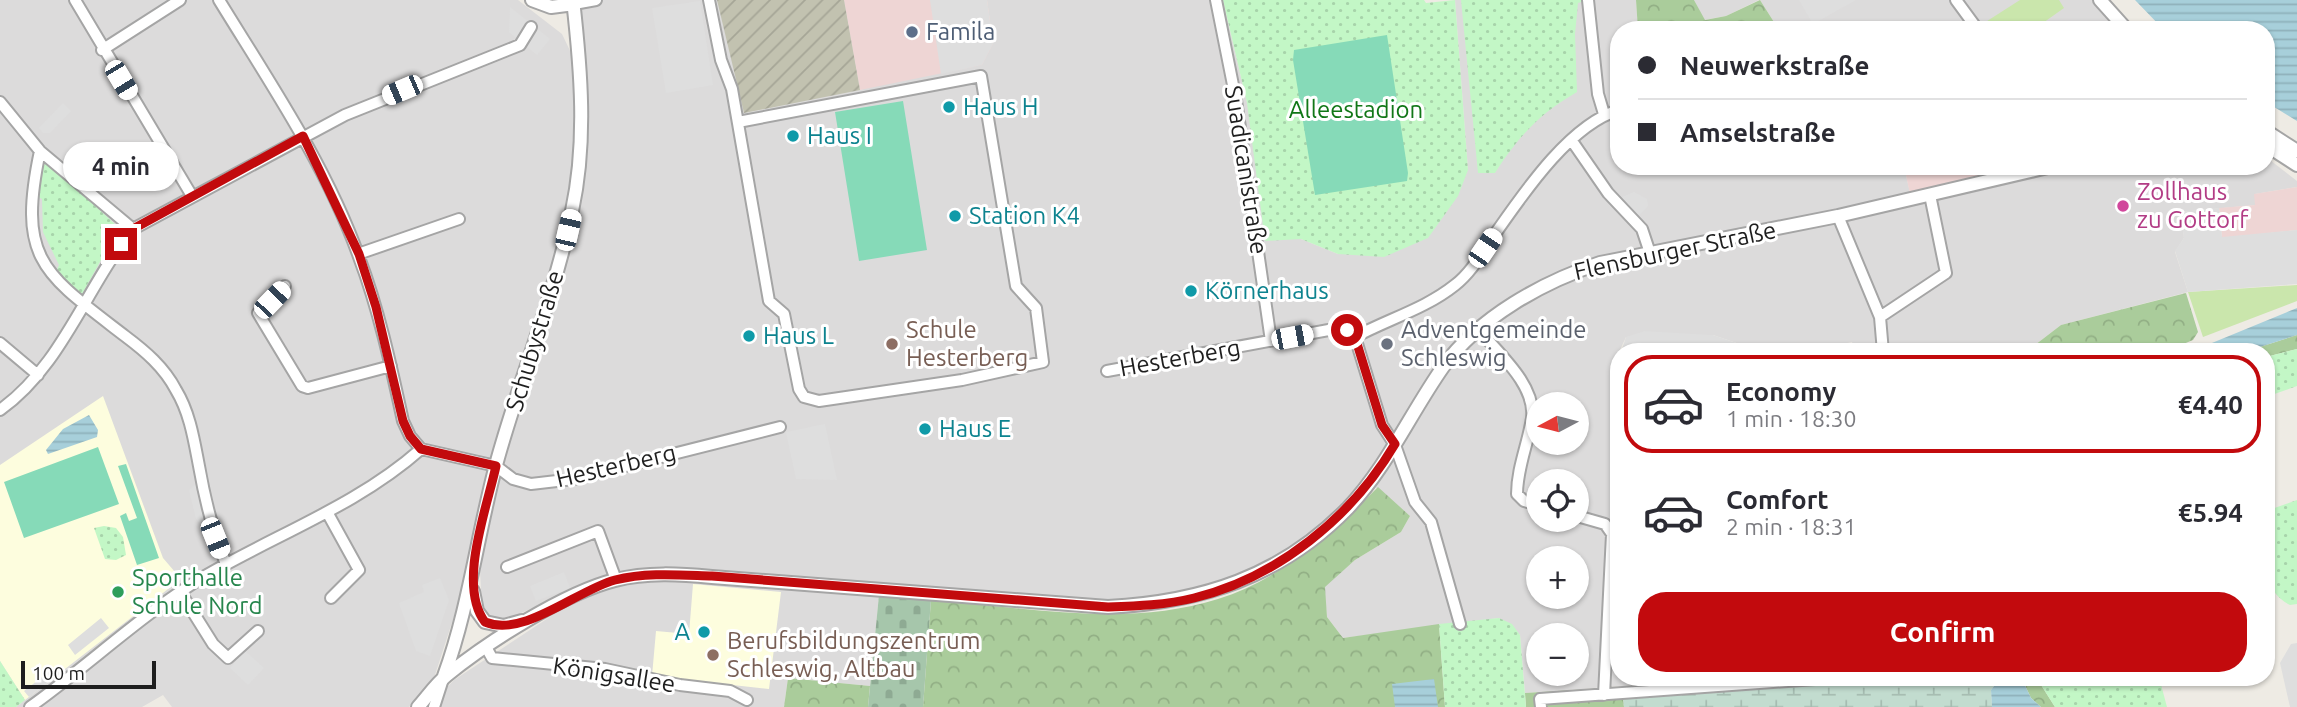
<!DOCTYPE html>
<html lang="en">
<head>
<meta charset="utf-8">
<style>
  :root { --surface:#fff; --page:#f2f2f3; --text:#2b2b33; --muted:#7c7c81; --line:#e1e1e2; --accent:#c20a0d }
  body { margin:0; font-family:Ubuntu,sans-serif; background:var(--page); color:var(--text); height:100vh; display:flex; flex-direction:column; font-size:26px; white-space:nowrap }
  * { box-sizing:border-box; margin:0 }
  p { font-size:23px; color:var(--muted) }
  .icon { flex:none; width:38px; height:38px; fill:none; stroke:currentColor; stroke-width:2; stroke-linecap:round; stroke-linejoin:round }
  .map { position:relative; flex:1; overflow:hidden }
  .drawer { position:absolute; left:1610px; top:343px; width:665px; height:343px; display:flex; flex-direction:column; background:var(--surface); border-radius:28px; box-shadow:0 2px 5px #0004 }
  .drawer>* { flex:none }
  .top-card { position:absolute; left:1610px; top:21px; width:665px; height:154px; border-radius:28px; box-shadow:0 2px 5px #0004; display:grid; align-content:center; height:154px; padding:0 28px; background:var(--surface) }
  .needle { width:46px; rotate:263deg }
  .tools { position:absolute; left:1526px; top:392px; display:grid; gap:14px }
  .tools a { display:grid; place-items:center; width:63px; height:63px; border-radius:50%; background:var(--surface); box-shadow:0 2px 5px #0004; font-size:35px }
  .scale { position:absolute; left:21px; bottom:18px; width:135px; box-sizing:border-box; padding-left:7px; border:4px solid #1e1e1e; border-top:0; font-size:19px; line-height:24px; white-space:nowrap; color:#1e1e1e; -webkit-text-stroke:5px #fff; paint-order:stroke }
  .end { position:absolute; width:32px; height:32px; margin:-16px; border:9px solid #c20a0d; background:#fff; box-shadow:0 0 0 4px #fff }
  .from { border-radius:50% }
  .bubble { position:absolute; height:49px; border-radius:24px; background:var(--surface); box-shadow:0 2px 5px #0004; font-size:23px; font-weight:600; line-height:49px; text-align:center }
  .car { position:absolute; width:21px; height:42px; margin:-21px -10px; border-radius:9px; box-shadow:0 0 5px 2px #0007; background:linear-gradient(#fff 24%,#345 0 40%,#fff 0 76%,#345 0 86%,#fff 0) }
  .top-card b { display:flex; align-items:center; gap:24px; height:66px; font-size:26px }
  .top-card b+b { border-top:2px solid var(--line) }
  .top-card i { width:18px; height:18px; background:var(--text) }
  ul { padding:12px 0 0; list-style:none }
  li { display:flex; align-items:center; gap:21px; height:98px; margin:0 14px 10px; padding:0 14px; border:4px solid transparent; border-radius:28px }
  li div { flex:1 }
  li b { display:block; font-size:26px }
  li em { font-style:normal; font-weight:600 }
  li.active { border-color:var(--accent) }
  li>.icon { width:63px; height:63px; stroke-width:1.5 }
  .button { display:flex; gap:14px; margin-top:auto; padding:14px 28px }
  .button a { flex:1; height:80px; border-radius:28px; background:var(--accent); color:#fff; font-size:28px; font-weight:600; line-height:80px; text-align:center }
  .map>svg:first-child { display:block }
  .residential { fill:#dcdbdb; fill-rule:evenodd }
  .commercial { fill:#eed5d4 }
  .education { fill:#fdfdde }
  .construction { fill:url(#construction-furrows) }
  .grass { fill:#cae6ac }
  .forest { fill:url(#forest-crowns) }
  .wetland { fill:url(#wetland-marsh) }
  .cemetery { fill:url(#cemetery-stones) }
  .park { fill:url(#park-dots) }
  .pitch { fill:#86dab8 }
  .parking { fill:#dedede }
  .water { fill:url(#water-rules) }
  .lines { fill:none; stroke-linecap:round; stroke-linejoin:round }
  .minor-casing { stroke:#a5a5a5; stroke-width:14 }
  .tertiary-casing { stroke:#a5a5a5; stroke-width:16 }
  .minor { stroke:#fff; stroke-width:10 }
  .tertiary { stroke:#fff; stroke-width:12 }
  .route { stroke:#c20a0d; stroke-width:9 }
  .service-dot { fill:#5c6f8a; stroke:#fff; stroke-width:2.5 }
  .culture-dot { fill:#0f9aa8; stroke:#fff; stroke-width:2.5 }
  .hotel-dot { fill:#d1479c; stroke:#fff; stroke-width:2.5 }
  .education-dot { fill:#8d6e63; stroke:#fff; stroke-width:2.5 }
  .worship-dot { fill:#6b7280; stroke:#fff; stroke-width:2.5 }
  .leisure-dot { fill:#2e9e5b; stroke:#fff; stroke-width:2.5 }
  .labels { text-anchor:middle; stroke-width:6; stroke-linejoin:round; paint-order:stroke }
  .service-label { font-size:24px; fill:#4e5e75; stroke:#fff; text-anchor:start }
  .culture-label { font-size:24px; fill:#0d838f; stroke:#fff; text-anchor:start }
  .park-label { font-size:24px; fill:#117717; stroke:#fff }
  .street-label { font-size:24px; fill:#1e1e1e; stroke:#fff }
  .hotel-label { font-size:24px; fill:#b23c85; stroke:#fff; text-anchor:start }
  .education-label { font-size:24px; fill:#785e54; stroke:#fff; text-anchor:start }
  .worship-label { font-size:24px; fill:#5b616d; stroke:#fff; text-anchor:start }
  .leisure-label { font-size:24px; fill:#27864d; stroke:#fff; text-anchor:start }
</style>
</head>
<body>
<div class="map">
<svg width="2297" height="707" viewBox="0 0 2297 707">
  <defs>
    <pattern id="construction-furrows" width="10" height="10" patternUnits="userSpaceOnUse" patternTransform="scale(1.75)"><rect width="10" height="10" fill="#c2c2b0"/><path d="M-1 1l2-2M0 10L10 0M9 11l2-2" fill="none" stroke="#a6a697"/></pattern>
    <pattern id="forest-crowns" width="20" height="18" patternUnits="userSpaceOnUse" patternTransform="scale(1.75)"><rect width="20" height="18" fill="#aacc9b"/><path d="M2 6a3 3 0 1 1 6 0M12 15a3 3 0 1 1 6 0" fill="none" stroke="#92af85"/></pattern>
    <pattern id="wetland-marsh" width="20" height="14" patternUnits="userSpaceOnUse" patternTransform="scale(1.75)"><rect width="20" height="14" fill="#c2dccf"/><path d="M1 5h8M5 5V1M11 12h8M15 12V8" fill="none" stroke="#a6bcb1"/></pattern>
    <pattern id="cemetery-stones" width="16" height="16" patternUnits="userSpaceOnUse" patternTransform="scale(1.75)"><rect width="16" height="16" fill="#a6c6ab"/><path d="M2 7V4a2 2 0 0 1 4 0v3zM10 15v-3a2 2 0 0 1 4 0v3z" fill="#8eaa93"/></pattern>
    <pattern id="park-dots" width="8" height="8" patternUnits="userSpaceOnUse" patternTransform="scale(1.75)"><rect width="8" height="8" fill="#c3f7c6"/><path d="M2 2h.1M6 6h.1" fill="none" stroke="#a7d3aa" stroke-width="1.8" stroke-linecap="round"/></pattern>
    <pattern id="water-rules" width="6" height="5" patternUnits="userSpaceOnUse" patternTransform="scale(1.75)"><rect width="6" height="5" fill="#a7cfda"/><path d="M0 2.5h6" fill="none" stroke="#8fb1bb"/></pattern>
  </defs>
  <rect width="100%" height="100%" fill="#eeebe4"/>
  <!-- residential -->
  <path class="residential" d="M0 0H518L562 34 573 57 577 139 570 201 558 253 498 444 459 601 433 681 409 707H172L163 695 142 707H16L25 700 0 661Z
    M578 0H844L860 90 993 44 987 0H1223L1247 103 1301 239 1338 254 1468 170 1455 0H1636L1638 30H1619V166H1904L1910 193 1979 179 1976 166H2266V157L2297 181V187L2255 194V205L2181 212 2184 238 2175 252 2188 292 2061 325 2026 352H1855L1852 342 1806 352H1763L1713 335 1626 337 1619 352 1617 367 1612 447 1619 451V677H1663V683L1525 693 1520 635 1499 618 1343 638 1327 617 1324 587 1355 560 1401 532 1410 516 1364 478 1328 519 1287 553 1203 591 1112 603 714 572 574 590 503 621 492 618 482 609 480 571 497 475 584 149 585 56ZM1538 404H1577V443H1538ZM1538 481H1577V520H1538ZM1538 558H1577V597H1538ZM1538 635H1577V674H1538Z
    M1694 0H1759L1726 16 1704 20Z
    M1760 0H2096L2119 30H1779Z
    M657 579 879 595 870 686 788 678 784 707H428L454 680 574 601 623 583Z"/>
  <!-- commercial -->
  <path class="commercial" d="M844 0H987L993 44 982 65 860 90Z
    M1904 166H1976L1979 180 1910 194Z
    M2297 187V230L2222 238 2219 208 2255 205 2254 194Z"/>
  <!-- education -->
  <path class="education" d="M103 396 163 558 181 579 25 700 0 661V465Z
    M693 584 781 592 769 689 652 676 656 631 689 634Z"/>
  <!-- construction -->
  <path class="construction" d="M717 0H844L860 90 744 113Z"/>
  <!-- grass -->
  <path class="grass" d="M2020 0H2059L2064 8 2033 30H1989L1984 23Z
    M2297 285V301L2203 337 2188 292Z"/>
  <!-- forest -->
  <path class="forest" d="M1636 0H1694L1705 20 1726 16 1760 0 1779 30H1638Z
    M2186 293 2198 332 2193 340 2164 352H2026L2061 325Z
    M2297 335V349L2266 357V352H2244Z
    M1378 487 1410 516 1401 532 1355 560 1325 587 1327 617 1343 638 1439 624 1445 707H923L931 600C1023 607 1128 628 1218 599 1281 579 1332 534 1378 487Z
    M2021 677H2036L2055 707H2041L2031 698Z
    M788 678 870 686 868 707H784Z
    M1622 687 1624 707H1526L1525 693Z"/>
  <!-- wetland -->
  <path class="wetland" d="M1617 367 1619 368V451L1612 447Z
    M1663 677H2001L1991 690 1992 707H1624L1622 687 1662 683Z"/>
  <!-- cemetery -->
  <path class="cemetery" d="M879 595 931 600 923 707H868Z"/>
  <!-- park -->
  <path class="park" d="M1223 0H1424L1426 3 1455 0 1468 170 1458 196 1428 238 1384 257 1338 254 1301 239 1265 241 1247 103Z
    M1461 0H1588L1578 3 1575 34 1577 92C1539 114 1519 136 1495 173H1478Z
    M48 163 116 225 115 235 82 294 56 272 59 265 43 232 42 199 35 195 41 166Z
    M2297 349V386L2266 397V357Z
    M2297 500V604L2290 605C2256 588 2266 544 2266 511Z
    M104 526 116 528 123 537 126 555 116 560 105 559 94 528Z
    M1499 618 1512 624 1520 635 1526 707H1445L1439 624Z
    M0 661 25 700 16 707H0Z
    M2036 677H2159L2167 707H2055Z"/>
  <!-- pitch -->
  <path class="pitch" d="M1387 35 1408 173 1407 181 1315 195 1293 60 1294 50Z
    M903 101 927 250 859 261 835 112Z
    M98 447 119 504 24 538 4 482Z
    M126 464 159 558 137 565 120 516 126 513 129 521 137 518 118 466Z"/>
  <!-- parking -->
  <path class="parking" d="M930 0H987L993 44 982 65 941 74Z
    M1799 0H1856L1813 24Z
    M700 1 713 85 666 93 652 8Z
    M510 7 550 39 537 55 509 32Z
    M63 103 71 111 50 133H43L39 128Z
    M1634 192 1647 199 1648 206 1636 218 1620 198Z
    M2219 208 2222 237 2297 230V284L2188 292 2175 251 2184 238 2180 212Z
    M1645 331 1713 335 1763 352H1621L1626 337Z
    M825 424 837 480 796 479 786 432Z
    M198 482 207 526 203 527 196 519 189 490Z
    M564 572 570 588 536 601 530 586Z
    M440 578 449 600 430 656 416 651 399 603 424 592 422 585Z
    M101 618 109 628 75 655 68 645Z
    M2297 643V707H2290L2280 663 2291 644Z
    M245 651 264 668 248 685 230 668Z
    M55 667 60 673 29 697 24 691Z"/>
  <!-- water -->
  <path class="water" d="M2135 0H2297V121L2266 102V30H2164Z
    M2297 308V335L2244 352H2190Z
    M89 415 98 430 97 437 48 454 46 450 63 429Z
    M2001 677H2021L2031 698 2041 707H1992L1991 690Z
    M1434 679 1438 707H1395L1392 684Z"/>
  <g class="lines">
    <!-- minor casing -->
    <g class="minor-casing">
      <path id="minor" d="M75 0 192 196
        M219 0C270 83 326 165 359 257 379 310 391 366 403 421L410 436 421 449
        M709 0 721 60 732 89 769 301 784 314 799 389 804 397 819 401 962 380 1043 362 1036 308 1016 286 981 76 738 122
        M1216 0 1236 100 1271 341
        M1588 0 1598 94 1604 114
        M1956 0 1978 30
        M574 4 596 0
        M102 50 180 0
        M0 102 40 151 133 229
        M1572 141 1608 193 1642 229 1650 253
        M40 151C17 260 43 273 125 336 145 351 164 367 176 390 190 413 194 440 199 466 205 500 213 533 226 564
        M1838 216 1880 317 1883 352
        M358 254 459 219
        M285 286 258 313 302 386 308 388 391 366
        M1880 317 1946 273 1930 195
        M1479 330C1498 353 1536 385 1532 418 1528 444 1517 468 1517 494L1524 501 1538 505
        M1355 337C1388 319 1425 309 1455 285 1472 272 1483 251 1495 234 1523 194 1570 124 1619 110
        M0 343 38 375
        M1107 371 1334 329 1347 330 1355 337 1382 425 1395 445 1415 502 1431 522 1460 624
        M0 410C62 366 86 287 133 229L345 115 520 45 531 27
        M421 449 496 466 513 479 531 484 574 479 780 427
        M327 512 359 570 331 598
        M1577 516 1605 524 1612 534 1604 695
        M507 567 598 531 616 580
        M181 593 213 644 228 658 258 631
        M486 647 492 658 605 669 680 685 730 691 747 700
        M30 707C89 665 143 613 205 576 277 534 358 505 421 449
        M434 707 443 679
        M1541 707 1540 699 1843 677"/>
    </g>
    <!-- tertiary casing -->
    <g class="tertiary-casing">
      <path id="tertiary" d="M532 0 551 7 574 4
        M2100 0 2127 30
        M2266 131 2297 151
        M2266 145 2297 165
        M473 591 477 611 485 622 504 626 522 621
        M444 676C469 608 477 536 496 465 519 380 554 298 572 211 587 142 581 70 573 0
        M418 707C427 697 436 684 447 675 488 642 564 593 615 580 647 572 680 574 712 577L1108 607C1201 602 1281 577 1348 508 1387 467 1410 414 1443 367 1479 317 1543 282 1600 263L1838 216 2052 166"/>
    </g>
    <!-- minor -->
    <use href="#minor" class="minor"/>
    <!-- tertiary -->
    <use href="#tertiary" class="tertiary"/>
  </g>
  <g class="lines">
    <!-- route -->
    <path class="route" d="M121 244 133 229 303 136 359 254 376 307 403 421 410 436 421 449 496 466C487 508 457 585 485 622 524 638 577 590 615 580 647 572 680 575 712 576L1108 607C1137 606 1166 605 1194 598 1277 578 1352 517 1395 444L1382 425 1355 337 1347 330"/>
  </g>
  <!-- markers -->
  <circle class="service-dot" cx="912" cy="32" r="7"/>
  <g class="culture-dot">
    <circle cx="949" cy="107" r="7"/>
    <circle cx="793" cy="136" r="7"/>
    <circle cx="955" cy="216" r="7"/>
    <circle cx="1191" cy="291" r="7"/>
    <circle cx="749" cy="336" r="7"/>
    <circle cx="925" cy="429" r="7"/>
    <circle cx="704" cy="632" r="7"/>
  </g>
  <circle class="hotel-dot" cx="2123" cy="206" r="7"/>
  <g class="education-dot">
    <circle cx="892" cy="344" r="7"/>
    <circle cx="713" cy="655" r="7"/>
  </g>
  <circle class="worship-dot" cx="1387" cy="344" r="7"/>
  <circle class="leisure-dot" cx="118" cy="592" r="7"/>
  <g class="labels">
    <!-- service labels -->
    <g class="service-label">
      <text x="926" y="40">Famila</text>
    </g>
    <!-- culture labels -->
    <g class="culture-label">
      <text x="963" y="115">Haus H</text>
      <text x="807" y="144">Haus I</text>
      <text x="969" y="224">Station K4</text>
      <text x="1205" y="299">Körnerhaus</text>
      <text x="763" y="344">Haus L</text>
      <text x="939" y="437">Haus E</text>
      <text x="690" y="640" text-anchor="end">A</text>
    </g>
    <!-- park labels -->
    <g class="park-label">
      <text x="1356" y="118">Alleestadion</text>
    </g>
    <!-- street labels -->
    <g class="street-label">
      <text transform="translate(1246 170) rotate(81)" y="8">Suadicanistraße</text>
      <text transform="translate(1675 251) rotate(-12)" y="8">Flensburger Straße</text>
      <text transform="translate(535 341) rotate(-73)" y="8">Schubystraße</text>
      <text transform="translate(1180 358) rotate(-10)" y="8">Hesterberg</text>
      <text transform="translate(616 466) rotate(-13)" y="8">Hesterberg</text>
      <text transform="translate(614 675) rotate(9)" y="8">Königsallee</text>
    </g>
    <!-- hotel labels -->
    <g class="hotel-label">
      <text x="2137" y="200">Zollhaus<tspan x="2137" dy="28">zu Gottorf</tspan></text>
    </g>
    <!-- education labels -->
    <g class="education-label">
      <text x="906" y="338">Schule<tspan x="906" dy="28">Hesterberg</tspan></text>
      <text x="727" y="649">Berufsbildungszentrum<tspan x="727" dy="28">Schleswig, Altbau</tspan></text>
    </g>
    <!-- worship labels -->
    <g class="worship-label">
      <text x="1401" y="338">Adventgemeinde<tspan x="1401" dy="28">Schleswig</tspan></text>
    </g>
    <!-- leisure labels -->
    <g class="leisure-label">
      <text x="132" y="586">Sporthalle<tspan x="132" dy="28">Schule Nord</tspan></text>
    </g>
  </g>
</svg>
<div class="tools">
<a><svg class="needle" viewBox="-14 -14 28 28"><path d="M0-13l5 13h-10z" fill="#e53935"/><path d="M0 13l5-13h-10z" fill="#7c7c81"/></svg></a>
<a><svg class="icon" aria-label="locate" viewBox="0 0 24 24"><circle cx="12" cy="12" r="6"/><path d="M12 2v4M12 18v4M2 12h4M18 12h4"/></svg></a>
<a>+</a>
<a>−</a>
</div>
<div class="scale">100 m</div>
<i class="end from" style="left:1347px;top:330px"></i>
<i class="end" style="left:121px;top:244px"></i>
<div class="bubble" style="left:63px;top:142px;width:116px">4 min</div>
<i class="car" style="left:121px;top:80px;rotate:149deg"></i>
<i class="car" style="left:402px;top:90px;rotate:247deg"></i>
<i class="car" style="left:568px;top:230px;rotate:13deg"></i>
<i class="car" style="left:1485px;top:248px;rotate:34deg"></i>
<i class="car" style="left:272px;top:300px;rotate:44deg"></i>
<i class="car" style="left:1292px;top:337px;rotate:79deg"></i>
<i class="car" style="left:215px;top:538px;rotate:158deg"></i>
<div class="top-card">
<b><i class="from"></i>Neuwerkstraße</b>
<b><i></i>Amselstraße</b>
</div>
<section class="drawer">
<ul>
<li class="active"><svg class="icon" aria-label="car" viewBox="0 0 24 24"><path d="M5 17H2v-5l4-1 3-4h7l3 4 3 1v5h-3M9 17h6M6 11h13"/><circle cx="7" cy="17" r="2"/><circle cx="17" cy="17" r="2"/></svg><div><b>Economy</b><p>1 min · 18:30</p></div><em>€4.40</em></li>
<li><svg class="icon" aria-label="car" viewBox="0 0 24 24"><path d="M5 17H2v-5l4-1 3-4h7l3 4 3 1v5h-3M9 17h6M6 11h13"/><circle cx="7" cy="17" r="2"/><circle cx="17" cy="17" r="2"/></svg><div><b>Comfort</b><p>2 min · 18:31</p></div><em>€5.94</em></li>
</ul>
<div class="button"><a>Confirm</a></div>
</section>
</div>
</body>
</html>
